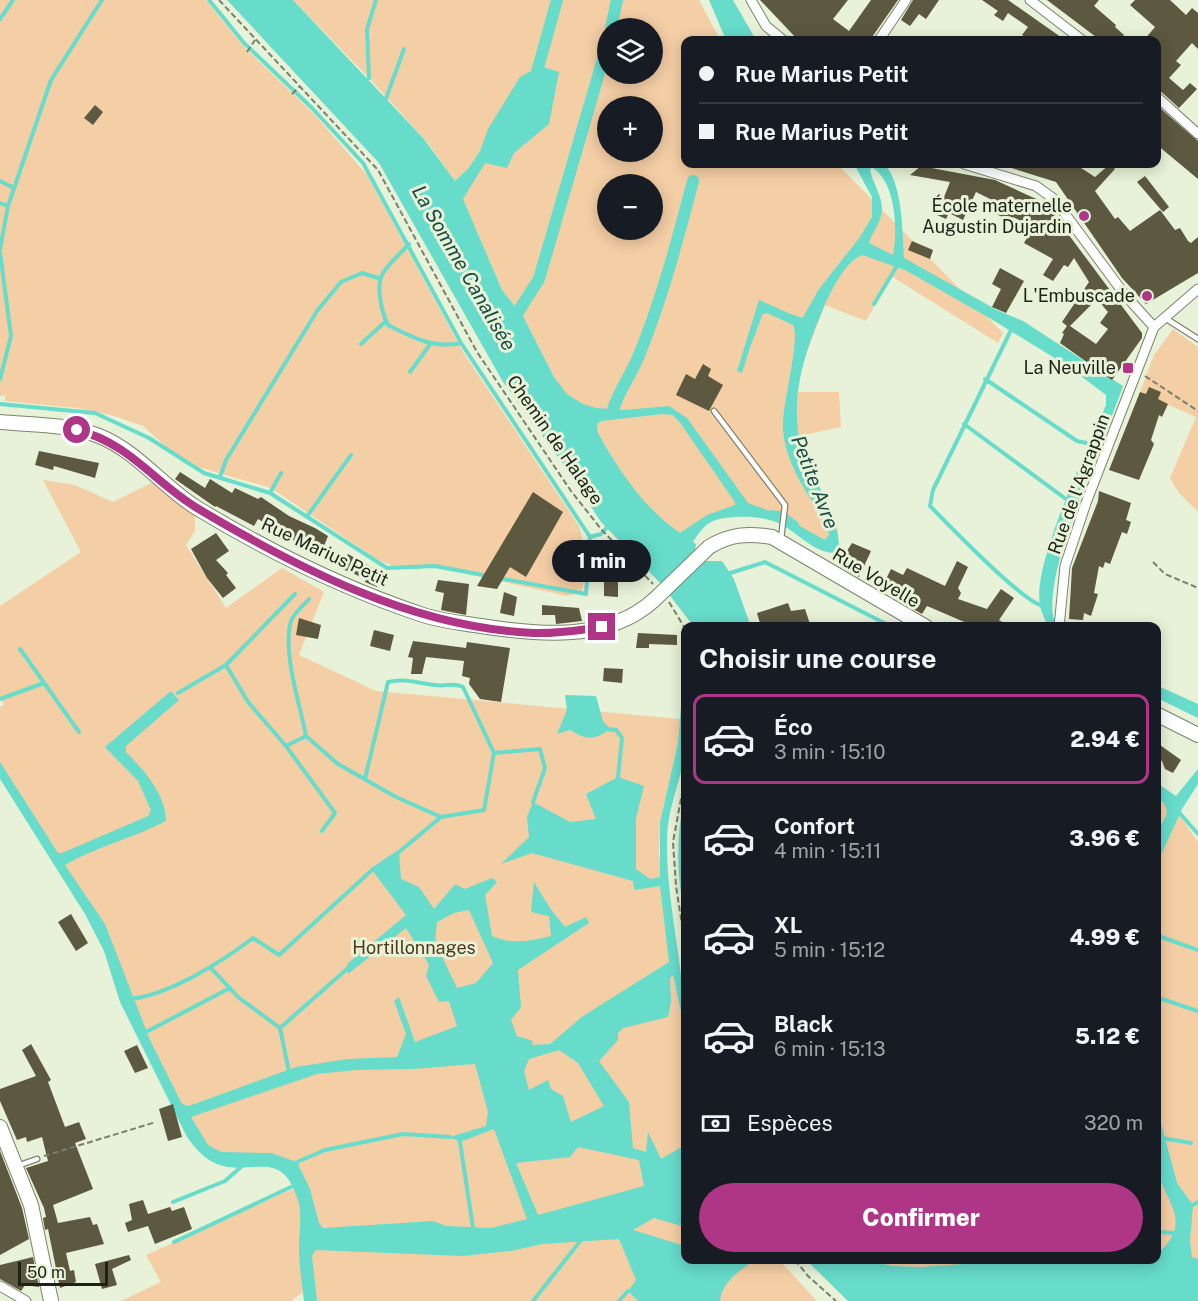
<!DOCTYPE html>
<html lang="fr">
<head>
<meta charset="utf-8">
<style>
  :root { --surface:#171b24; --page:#20242c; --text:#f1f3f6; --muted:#9ea1a6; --line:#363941; --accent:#af3587 }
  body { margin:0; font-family:"Public Sans",sans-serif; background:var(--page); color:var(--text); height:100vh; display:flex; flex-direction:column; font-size:22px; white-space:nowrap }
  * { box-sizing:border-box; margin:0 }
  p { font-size:20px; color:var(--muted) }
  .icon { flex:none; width:33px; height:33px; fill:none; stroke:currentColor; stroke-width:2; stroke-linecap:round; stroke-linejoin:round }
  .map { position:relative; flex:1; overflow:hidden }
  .panel { position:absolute; left:681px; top:622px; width:480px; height:642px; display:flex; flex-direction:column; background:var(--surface); border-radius:12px; box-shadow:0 3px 15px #0003 }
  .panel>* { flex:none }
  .hud { position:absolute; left:681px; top:36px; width:480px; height:132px; border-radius:12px; box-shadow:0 3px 15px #0003; display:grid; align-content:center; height:132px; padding:0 18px; background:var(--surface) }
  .fabs { position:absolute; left:597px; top:18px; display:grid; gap:12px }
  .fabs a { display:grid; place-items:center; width:66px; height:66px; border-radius:50%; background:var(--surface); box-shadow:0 3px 15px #0003; font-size:30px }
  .scale { position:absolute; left:18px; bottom:15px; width:90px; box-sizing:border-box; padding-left:6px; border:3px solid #1d2117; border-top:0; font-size:16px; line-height:21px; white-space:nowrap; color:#1d2117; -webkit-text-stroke:4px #e7f2d8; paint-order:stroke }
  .end { position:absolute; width:27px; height:27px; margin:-14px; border:8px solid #af3587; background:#fff; box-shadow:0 0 0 3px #fff }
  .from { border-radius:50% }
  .bubble { position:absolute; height:42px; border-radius:21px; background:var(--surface); box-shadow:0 3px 15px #0003; font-size:20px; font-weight:800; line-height:42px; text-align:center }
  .hud b { display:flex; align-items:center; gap:21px; height:57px; font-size:22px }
  .hud b+b { border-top:2px solid var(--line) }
  .hud i { width:15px; height:15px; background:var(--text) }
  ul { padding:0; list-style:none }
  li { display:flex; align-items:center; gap:18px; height:90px; margin:0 12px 9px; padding:0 6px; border:3px solid transparent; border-radius:12px }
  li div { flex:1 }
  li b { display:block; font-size:22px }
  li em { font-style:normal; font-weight:800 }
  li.current { border-color:var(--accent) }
  li>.icon { width:54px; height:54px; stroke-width:1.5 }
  h2 { padding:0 18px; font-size:27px; line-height:72px }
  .pay { display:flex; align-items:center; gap:15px; height:66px; padding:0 18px; font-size:22px }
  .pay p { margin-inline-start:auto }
  .primary-button { display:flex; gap:12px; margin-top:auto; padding:12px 18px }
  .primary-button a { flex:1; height:69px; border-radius:36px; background:var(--accent); color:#fff; font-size:24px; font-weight:800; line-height:69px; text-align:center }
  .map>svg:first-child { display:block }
  .green { fill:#f4cea5; fill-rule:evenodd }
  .water { fill:#67dccb; fill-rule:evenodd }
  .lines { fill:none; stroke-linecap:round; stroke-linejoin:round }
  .stream { stroke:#67dccb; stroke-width:4 }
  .canal { stroke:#67dccb; stroke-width:12 }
  .building { fill:#5d5840; fill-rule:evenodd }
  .lane-casing { stroke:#7b856e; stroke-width:7 }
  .street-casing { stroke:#7b856e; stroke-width:11 }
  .secondary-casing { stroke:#7b856e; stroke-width:16 }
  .path { stroke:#79806f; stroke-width:2; stroke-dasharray:6 3; stroke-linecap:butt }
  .lane { stroke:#fff; stroke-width:4.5 }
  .street { stroke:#fff; stroke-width:9 }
  .secondary { stroke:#fff; stroke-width:14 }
  .secondary-bridge-casing { stroke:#7b856e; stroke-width:16; stroke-linecap:butt }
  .secondary-bridge { stroke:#fff; stroke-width:14 }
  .route { stroke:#af3587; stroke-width:8 }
  .poi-dot { fill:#af3587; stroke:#e7f2d8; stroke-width:2 }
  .labels { text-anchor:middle; stroke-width:6; stroke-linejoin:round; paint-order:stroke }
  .poi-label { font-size:18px; fill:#1d2117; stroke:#e7f2d8; text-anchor:end }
  .street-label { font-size:18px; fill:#1d2117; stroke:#e7f2d8 }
  .park-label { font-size:18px; fill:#50371a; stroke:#e7f2d8 }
  .water-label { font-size:20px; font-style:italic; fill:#1a4d46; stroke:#e7f2d8 }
</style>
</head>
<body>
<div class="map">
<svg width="1198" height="1301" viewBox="0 0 1198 1301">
  <rect width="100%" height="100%" fill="#e7f2d8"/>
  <!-- green -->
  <path class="green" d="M0 0H206L244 47 314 114 367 175 463 352 579 526 587 557 582 592 567 596 432 566 416 570 399 568 378 560 271 488 184 463 143 426 111 415 77 408 5 401V395L0 396Z
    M293 0H699L720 40H686V164H837L1003 333 998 343 891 276 866 321 825 305 801 367 798 392H839L841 427 799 436 815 487 837 523 839 552C818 557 797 531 778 523 762 516 745 516 727 518 714 519 703 523 697 536 691 535 683 535 678 533 647 517 614 462 598 433L597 424 582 404 567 394 556 381 523 316 502 290 455 181 428 143 369 78ZM608 28H652V74H608ZM608 106H652V152H608ZM608 184H652V230H608Z
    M1173 329 1198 347V512L1179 493 1170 478 1196 417 1140 392 1154 355Z
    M43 480 75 485 113 502 155 481 195 514V531L186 545 226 608 282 568 324 592 299 655 376 691 680 719 678 743 660 822 659 854 670 962 685 1031 686 1260H779L817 1301H309L306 1290 291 1301H121L161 1282 146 1255 295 1188 285 1165 206 1158 126 1009 107 941 0 770V707L4 705 0 697V606L81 552Z
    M1157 791 1175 808 1198 842V1301L1156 1260Z
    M870 1260H1047L922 1267 892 1266Z"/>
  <!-- water -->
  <path class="water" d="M227 0H293L424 139 455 181 468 169 480 151 488 129 520 77 540 66 559 72 549 124 514 153 507 168 485 163 463 199 502 290 523 316 554 377 567 394 583 404 596 408 624 410 669 406 687 418 748 503 778 514 825 540 829 535C828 521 817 509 810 498 797 477 785 455 783 430 781 407 801 339 793 325L767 313 760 315 742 373 737 371 759 300 802 319 819 289 860 237 872 217V197L854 164H885C903 187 902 229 904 258L997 310 1023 321 1123 386C1108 432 1033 589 1057 627H1047C1046 619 1041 613 1040 605 1032 563 1088 449 1106 405V395L1066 365 991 319 905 270 862 255C845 261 830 293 823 309 796 373 784 423 816 489 828 514 840 522 839 552 818 557 797 532 779 523 764 517 749 516 733 517 711 519 705 523 693 542L696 544 695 551 705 561H722L734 579 751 627H694L661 584 601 522 568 471 503 382 379 163ZM873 168C896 183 898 231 893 255L869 243C872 232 881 223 882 211 883 196 872 183 870 169ZM663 414 673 415 681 424 735 502V505L707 515 680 533C644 508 619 471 598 433L597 424 601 421Z
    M709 0H733L756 40H726Z
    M685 659C690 683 687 743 682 768 676 792 667 815 667 840 666 904 685 967 685 1031L673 975 670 978 671 1002 668 1017 623 1028 618 1033V1040L599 1061 629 1102 633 1148 646 1152 648 1132 661 1159 685 1145V1227L654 1218 633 1230 685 1246 686 1260H755C741 1269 721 1283 720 1301H638L628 1291 636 1280 619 1239 542 1244 511 1251 462 1256 316 1250 312 1256 317 1301H304C302 1282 299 1265 299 1246 299 1232 302 1218 299 1204 283 1144 251 1178 217 1164 204 1159 195 1148 187 1137L120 1002 104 951 85 914 0 779V762L58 853H62L148 816 151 810 138 781 105 747 171 691 179 700 126 746V752C144 770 166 795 166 821 133 838 98 846 65 865L105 924 150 1040 182 1104 189 1106 296 1067 348 1059 397 1057 406 1034 394 1001 399 997 415 1042 457 1026 449 1001 439 1002 426 976 429 965 406 928 348 974 347 964 406 915 372 870 399 852 401 879 419 887 434 909 455 884 465 889 492 878 497 882 485 895 492 936C511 945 531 941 551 936L549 916 531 912 534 882 550 908 565 927 586 917 589 923 518 970 521 1007 511 1020 517 1036 533 1041 532 1045 550 1044 583 1016 669 962 660 886 634 890 633 881 532 853 501 864 529 837 527 817 533 802 570 822 596 819 586 794 618 777 644 786 636 818V869L650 879 660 877V822L678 743ZM469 910 493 963 476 983 457 988 435 942 437 922 454 913ZM559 1050 578 1063 604 1106 571 1122 563 1096 551 1089 548 1080 529 1090 524 1071 529 1059ZM475 1064 488 1112 486 1126 450 1137 460 1142 494 1129 527 1219 491 1228 446 1226 433 1221 323 1228 319 1223 310 1189 297 1162 271 1153 221 1152 208 1145 191 1117 317 1074 356 1070 413 1069ZM578 1147 639 1160 644 1186 538 1215 516 1163 570 1157Z
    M1156 685 1198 704V718L1157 698Z
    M565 695 596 696 603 721 610 729C593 741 587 740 570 730L557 734 567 710Z
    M1198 769V784L1182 809 1157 864C1156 855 1155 843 1157 834 1164 814 1175 814 1157 796V783L1176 796Z
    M685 795H686L685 915C676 876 676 834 685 795Z
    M1157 1108 1177 1183 1193 1205 1190 1241 1192 1257 1198 1259V1301H848L806 1260H870L892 1266 922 1267 1004 1261 1156 1260 1157 1254C1197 1220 1161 1199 1156 1164 1154 1146 1156 1126 1157 1108Z"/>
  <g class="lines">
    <!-- stream -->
    <path class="stream" d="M209 0 244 43 312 108 363 163 461 343 590 537
      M0 19 13 0
      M369 78 367 29 376 0
      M385 101 404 49
      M0 181 14 188
      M0 203 8 206
      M409 244C401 253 389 263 383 273 375 286 382 313 388 325 411 337 434 349 461 343
      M0 249 8 206 51 80 102 0
      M0 252 11 336 0 379
      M874 304 898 264
      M790 316 805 321
      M1012 328 933 490 930 506C947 523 1025 605 1044 606
      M750 342 762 310
      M361 344 386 321
      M410 372 431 343
      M985 379 1077 441 1091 444 1089 447
      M0 404 95 413 149 438 204 473 270 493 387 568 435 566 488 576
      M964 424 1070 502
      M807 463 827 509
      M220 477 226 460 317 311 341 282 362 273 381 279
      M270 493 281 473
      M772 512 784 514 797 524
      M308 515 351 455
      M727 574 765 562 892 627
      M498 578 586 594 590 537 601 534 609 525
      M20 649 79 732
      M226 665 248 702 286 746 306 736 338 764 396 797 441 817 484 810 494 753
      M178 693 226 665 295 594
      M0 699 44 683
      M606 729 616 730 622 738 618 777
      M306 736C300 704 282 652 291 621 294 613 304 605 309 599
      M286 746 335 813 322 831
      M365 779 388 682C405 678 418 683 435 685 446 687 453 682 463 687L494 753 540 749 545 768 533 802
      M1177 810 1198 834
      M1156 935 1198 950
      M211 968 238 997 280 1028 289 1072
      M1156 997 1198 1011
      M129 999C168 996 223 961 253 938L279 955 372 870 399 852 441 817
      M280 1028 347 969
      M146 1032 230 988
      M1156 1137 1191 1143
      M460 1142 473 1228
      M296 1166 297 1162 325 1150 403 1134 450 1137
      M173 1202 225 1181 242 1166
      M1189 1207 1198 1202
      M1156 1232 1175 1233
      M174 1242 291 1187
      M533 1301 581 1240
      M619 1301 628 1291"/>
    <!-- canal -->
    <path class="canal" d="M611 28 617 0
      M535 79 557 0
      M511 323 539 279 608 42
      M613 410C619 390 629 378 637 360 661 303 677 242 693 181"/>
  </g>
  <!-- building -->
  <path class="building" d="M760 0H848L833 19 849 31 871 0H898L870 40H798Z
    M913 0H939L926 19 919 14 910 26 901 20Z
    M982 0H1008L1065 40H1030L1022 35 1028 27 1008 13 1003 21 994 15 998 11Z
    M1047 0H1099L1094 6 1116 25 1115 27 1124 35 1120 40H1100Z
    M1135 0H1170L1186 15 1192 8 1198 13V49L1192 43 1176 61 1181 65 1169 78 1183 90 1190 83 1197 89 1179 108 1156 87V40H1144L1155 27 1130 5Z
    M95 105 103 112 93 125 84 118Z
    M1160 108 1198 141V179L1156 144V112Z
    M1005 164H1062L1069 166 1075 164 1095 177 1110 164 1115 169 1095 191 1115 219 1118 217 1130 231 1160 210 1175 230 1180 228 1188 241 1191 243 1198 237V273L1146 304 1122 278 1056 182 1005 166Z
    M921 166 995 180 1045 203 1142 333V338L1112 380 1060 343 1064 334 1062 333 1067 326 1062 322 1089 282 1074 258 1068 267 1064 265 1053 281 1043 275 1053 259 1024 243 1033 227 1013 217 1011 221 996 214 1000 204 976 192 963 220 949 213 946 219 937 215 950 182 910 175ZM1097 299 1108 312 1100 323 1108 329 1096 344 1070 326Z
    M1145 176 1169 207 1163 212 1137 182Z
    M912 241 933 250 930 259 908 250Z
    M1000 268 1024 281 1006 313 992 307 1001 289 992 284Z
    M703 364 711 369 708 376 723 385 709 411 676 395 686 374 695 379Z
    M1149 387 1161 392 1158 399 1168 404 1162 417 1159 415 1151 440 1154 444 1139 480 1109 470 1140 392 1146 394Z
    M39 451 99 463 95 478 54 466 53 470 35 465Z
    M180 472 205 488 210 479 232 493 235 488 258 499 261 497 289 516 315 528 328 536 324 546 332 549 326 560 258 519 254 526 216 506 215 507 175 479Z
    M1099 491 1131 503 1126 520 1131 522 1127 534 1122 532 1110 564 1105 562 1103 568 1099 566 1094 593 1098 594 1091 616 1084 613 1083 620 1069 619 1072 568 1098 501Z
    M533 492 563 512 526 577 510 567 497 589 477 586Z
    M216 533 229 551 216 560 228 573 226 575 236 588 223 598 207 578 191 549Z
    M852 543 871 551 859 577 838 565Z
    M348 554 382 573 377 587 365 582 366 579 340 568Z
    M957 561 968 567 958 588 961 593 958 599 987 609 1001 589 1014 598 999 620 1010 627H976L927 606 922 614 907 605V598L904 597 907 592 885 581 891 569 903 575 907 568 945 586Z
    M438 580 469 584 466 615 441 610 444 593 435 591Z
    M604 581 618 582V597L604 596Z
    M504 592 517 597 514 616 500 613Z
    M788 603 791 611 805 609 811 627H761L757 613Z
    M542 605 579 608 582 621 556 624 555 615H542Z
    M299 618 321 625 318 639 296 635Z
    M374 630 394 635 390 651 370 646Z
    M638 633 677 635V645L649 644V648H636Z
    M413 641 466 648 467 642 510 648 501 702 480 699 469 684 470 678 462 676 464 661 426 657 422 674H411L413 658 408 657Z
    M604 668 623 669 622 683 603 681Z
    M1160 745 1181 760 1173 773 1165 769 1162 761 1156 758Z
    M71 914 88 943 76 951 58 922Z
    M31 1044 51 1080 48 1082 65 1127 79 1122 86 1139 75 1143 93 1189 53 1205 58 1223 90 1217 93 1225 97 1224 104 1244 66 1253 70 1271 74 1270 76 1282 60 1288 48 1229 45 1230 43 1218 46 1217 44 1208 26 1168 48 1161 42 1137 27 1142 26 1137 17 1140 0 1101V1089L36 1076 22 1050Z
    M137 1045 148 1068 135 1073 124 1051Z
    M173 1104 182 1137 168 1141 159 1109Z
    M0 1151 22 1208 29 1239 0 1255Z
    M143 1200 148 1214 170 1207 172 1211 184 1207 192 1229 155 1244 148 1226 128 1232 125 1223 132 1220 129 1204Z
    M129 1255 131 1260 112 1269 117 1285 102 1289 95 1264Z
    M33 1257 39 1287 25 1285 21 1291 0 1279V1265Z"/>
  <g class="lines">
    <!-- lane casing -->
    <g class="lane-casing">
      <path id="lane" d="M1165 318 1198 339
        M714 411 785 505 781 539
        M17 1166 37 1159"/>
    </g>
    <!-- street casing -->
    <g class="street-casing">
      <path id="street" d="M751 0 766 26 783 40
        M1030 0 1082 40
        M879 40 906 0
        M1156 96 1198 134
        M964 164 1036 186 1054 199 1125 295 1154 327
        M1059 627 1065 566 1086 503 1154 327 1198 289
        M0 1286 26 1301"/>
    </g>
    <!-- secondary casing -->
    <g class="secondary-casing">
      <path id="secondary" d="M0 422C32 425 69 424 99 436 137 451 163 487 197 508 268 551 345 589 423 615 442 621 461 623 481 626 538 635 608 642 654 600
        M709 547C730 534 748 533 772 537L926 627
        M1156 714 1198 735
        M0 1127 31 1205 51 1301"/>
    </g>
    <!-- path -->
    <path class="path" d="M219 0 378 170 477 352 571 491 601 529 653 584
      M247 52 255 40
      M292 94 300 86
      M1145 376 1198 411
      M1153 562 1165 574 1198 588
      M669 602 686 630
      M686 772 673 842 676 886 686 951
      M44 1156 156 1122
      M795 1260 808 1276 836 1301"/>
    <!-- lane -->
    <use href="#lane" class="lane"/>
    <!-- street -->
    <use href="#street" class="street"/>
    <!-- secondary -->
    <use href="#secondary" class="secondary"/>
    <!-- secondary-bridge casing -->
    <g class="secondary-bridge-casing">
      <path id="secondary-bridge" d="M654 600 709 547"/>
    </g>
    <!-- secondary-bridge -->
    <use href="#secondary-bridge" class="secondary-bridge"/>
  </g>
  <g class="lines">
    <!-- route -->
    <path class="route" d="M77 430C129 443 154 482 197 508 299 569 414 628 534 633 557 634 579 630 602 627"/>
  </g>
  <!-- markers -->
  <g class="poi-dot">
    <circle cx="1084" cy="216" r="6"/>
    <circle cx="1147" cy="296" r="6"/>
    <rect x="1122" y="362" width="12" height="12" rx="3"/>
  </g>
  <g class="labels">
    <!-- poi labels -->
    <g class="poi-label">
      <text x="1072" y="212">École maternelle<tspan x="1072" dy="21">Augustin Dujardin</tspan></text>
      <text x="1135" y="302">L'Embuscade</text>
      <text x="1116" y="374">La Neuville</text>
    </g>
    <!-- street labels -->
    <g class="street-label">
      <text transform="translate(555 440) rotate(55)" y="6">Chemin de Halage</text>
      <text transform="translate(1079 484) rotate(-70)" y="6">Rue de l'Agrappin</text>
      <text transform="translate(325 552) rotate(25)" y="6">Rue Marius Petit</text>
      <text transform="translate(876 578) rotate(31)" y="6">Rue Voyelle</text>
    </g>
    <!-- park labels -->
    <g class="park-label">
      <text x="414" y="954">Hortillonnages</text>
    </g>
    <!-- water labels -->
    <g class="water-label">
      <text transform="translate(464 268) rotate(60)" y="7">La Somme Canalisée</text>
      <text transform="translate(815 482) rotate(69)" y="7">Petite Avre</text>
    </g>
  </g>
</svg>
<div class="fabs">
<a><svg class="icon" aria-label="layers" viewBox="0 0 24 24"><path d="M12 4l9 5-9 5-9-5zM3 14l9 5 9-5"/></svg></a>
<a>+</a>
<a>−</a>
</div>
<div class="scale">50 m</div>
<i class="end from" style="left:77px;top:430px"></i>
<i class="end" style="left:602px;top:627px"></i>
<div class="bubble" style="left:552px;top:540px;width:99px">1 min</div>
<div class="hud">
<b><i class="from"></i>Rue Marius Petit</b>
<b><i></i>Rue Marius Petit</b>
</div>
<section class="panel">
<h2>Choisir une course</h2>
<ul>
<li class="current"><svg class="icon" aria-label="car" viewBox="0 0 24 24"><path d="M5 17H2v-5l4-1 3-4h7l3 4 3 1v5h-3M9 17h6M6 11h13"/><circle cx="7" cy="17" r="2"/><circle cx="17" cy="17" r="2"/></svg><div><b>Éco</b><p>3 min · 15:10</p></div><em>2.94 €</em></li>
<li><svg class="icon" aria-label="car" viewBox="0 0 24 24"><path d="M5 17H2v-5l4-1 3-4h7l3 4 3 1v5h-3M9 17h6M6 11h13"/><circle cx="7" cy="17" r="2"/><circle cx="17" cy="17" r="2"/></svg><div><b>Confort</b><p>4 min · 15:11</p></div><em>3.96 €</em></li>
<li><svg class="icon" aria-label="car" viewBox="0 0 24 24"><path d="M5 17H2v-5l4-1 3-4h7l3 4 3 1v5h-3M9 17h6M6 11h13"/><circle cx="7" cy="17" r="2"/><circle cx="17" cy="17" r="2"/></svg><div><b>XL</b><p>5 min · 15:12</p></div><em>4.99 €</em></li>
<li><svg class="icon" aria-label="car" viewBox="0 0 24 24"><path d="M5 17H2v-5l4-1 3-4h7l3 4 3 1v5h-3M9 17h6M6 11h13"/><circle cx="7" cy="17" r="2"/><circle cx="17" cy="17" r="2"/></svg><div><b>Black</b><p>6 min · 15:13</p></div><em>5.12 €</em></li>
</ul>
<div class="pay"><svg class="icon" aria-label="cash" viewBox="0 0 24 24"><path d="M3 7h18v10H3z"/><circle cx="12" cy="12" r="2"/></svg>Espèces<p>320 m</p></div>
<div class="primary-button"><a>Confirmer</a></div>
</section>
</div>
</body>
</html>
